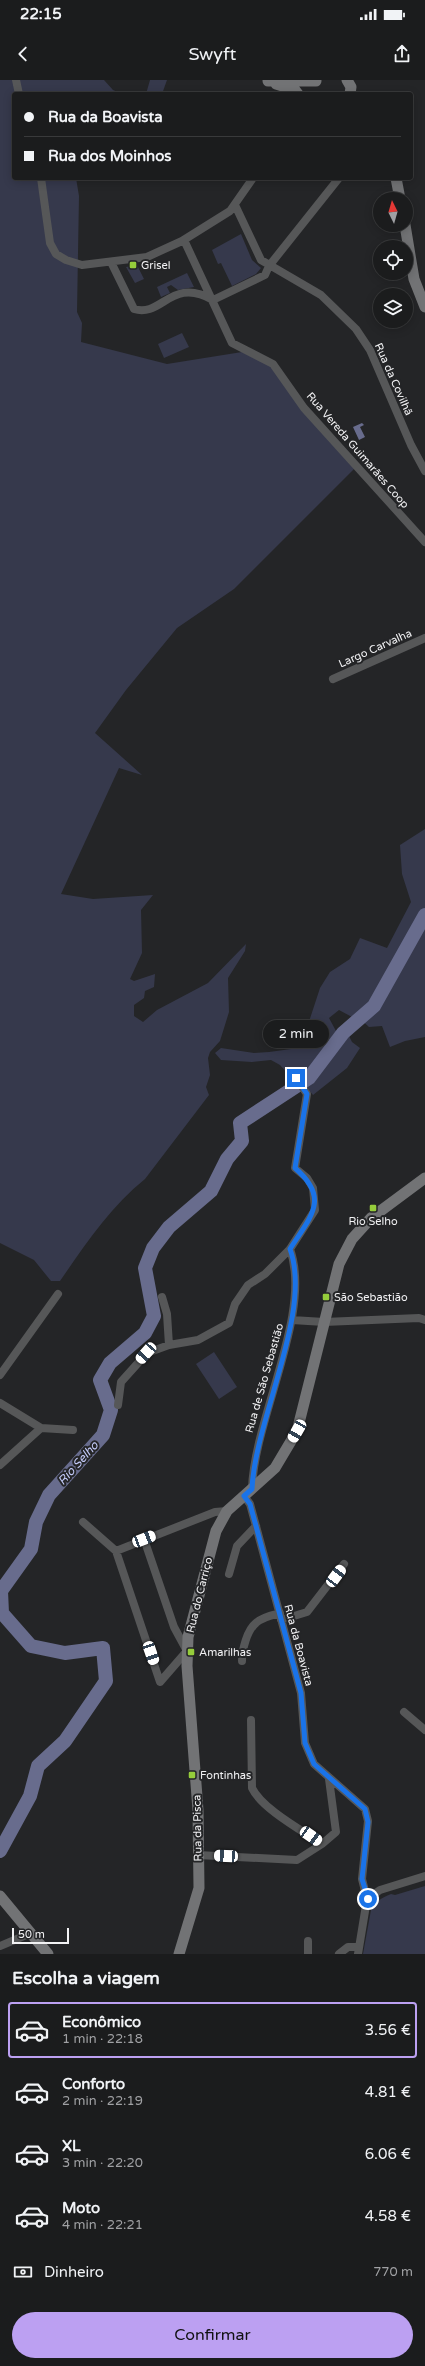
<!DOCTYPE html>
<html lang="pt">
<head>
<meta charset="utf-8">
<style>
  :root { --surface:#1b1c1d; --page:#242526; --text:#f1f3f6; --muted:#a0a1a4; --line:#393a3b; --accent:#bca0f2 }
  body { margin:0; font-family:"Varela Round",sans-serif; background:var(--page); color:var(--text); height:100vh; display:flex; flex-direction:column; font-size:15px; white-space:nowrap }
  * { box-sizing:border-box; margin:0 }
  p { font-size:13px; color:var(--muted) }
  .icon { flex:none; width:22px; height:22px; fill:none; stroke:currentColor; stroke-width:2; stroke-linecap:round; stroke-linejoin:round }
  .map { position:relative; height:1874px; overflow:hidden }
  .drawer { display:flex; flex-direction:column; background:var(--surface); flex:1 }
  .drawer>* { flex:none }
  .guide { position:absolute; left:12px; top:12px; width:401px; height:88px; border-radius:4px; box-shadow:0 2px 10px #0003,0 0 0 1px var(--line); display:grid; align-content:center; height:88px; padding:0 12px; background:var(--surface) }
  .needle { width:26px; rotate:355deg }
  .tools { position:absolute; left:373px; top:112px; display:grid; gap:8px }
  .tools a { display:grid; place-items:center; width:40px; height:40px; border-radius:50%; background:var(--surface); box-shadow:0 2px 10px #0003,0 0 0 1px var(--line); font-size:20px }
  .scale { position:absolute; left:12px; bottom:10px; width:57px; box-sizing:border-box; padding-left:4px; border:2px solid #f2f2f4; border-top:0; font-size:11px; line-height:14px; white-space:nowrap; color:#f2f2f4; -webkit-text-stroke:3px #242527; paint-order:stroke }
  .end { position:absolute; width:18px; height:18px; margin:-9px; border:5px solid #1a73e8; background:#fff; box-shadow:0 0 0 2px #fff }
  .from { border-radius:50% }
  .bubble { position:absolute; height:28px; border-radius:14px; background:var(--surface); box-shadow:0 2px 10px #0003,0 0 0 1px var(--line); font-size:13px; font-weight:600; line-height:28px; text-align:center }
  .car { position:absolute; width:12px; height:24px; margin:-12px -6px; border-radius:5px; box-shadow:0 0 3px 1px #0007; background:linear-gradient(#fff 24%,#345 0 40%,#fff 0 76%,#345 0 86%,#fff 0) }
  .guide b { display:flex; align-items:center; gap:14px; height:38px; font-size:15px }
  .guide b+b { border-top:1px solid var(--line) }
  .guide i { width:10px; height:10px; background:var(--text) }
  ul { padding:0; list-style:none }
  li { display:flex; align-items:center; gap:12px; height:56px; margin:0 8px 6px; padding:0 4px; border:2px solid transparent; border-radius:4px }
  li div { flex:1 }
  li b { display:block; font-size:15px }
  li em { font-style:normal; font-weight:600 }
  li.on { border-color:var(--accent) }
  li>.icon { width:36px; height:36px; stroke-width:1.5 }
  h2 { padding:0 12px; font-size:18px; line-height:48px }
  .pay { display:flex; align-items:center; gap:10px; height:44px; padding:0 12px; font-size:15px }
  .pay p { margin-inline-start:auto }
  .cta { display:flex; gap:8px; margin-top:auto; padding:8px 12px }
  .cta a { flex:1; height:46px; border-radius:24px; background:var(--accent); color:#111; font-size:16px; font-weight:600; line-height:46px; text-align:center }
  .status { display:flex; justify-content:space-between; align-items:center; height:28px; padding:0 20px; background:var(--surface); direction:ltr }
  .status svg { height:11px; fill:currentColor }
  header { display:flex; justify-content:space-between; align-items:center; height:52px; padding:0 12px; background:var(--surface); font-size:18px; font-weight:600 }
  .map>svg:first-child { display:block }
  .green { fill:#36394c }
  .water { fill:#686c8d }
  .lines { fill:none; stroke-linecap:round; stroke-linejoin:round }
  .river { stroke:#686c8d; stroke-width:14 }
  .street { stroke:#565758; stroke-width:8 }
  .secondary { stroke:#727375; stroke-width:11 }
  .route { stroke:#1a73e8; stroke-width:5 }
  .poi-dot { fill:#95cc3b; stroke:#242527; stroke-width:1.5 }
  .labels { text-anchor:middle; stroke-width:4; stroke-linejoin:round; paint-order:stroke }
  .poi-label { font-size:11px; fill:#f2f2f4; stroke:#242527; text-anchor:start }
  .street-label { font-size:11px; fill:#f2f2f4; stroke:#242527 }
  .water-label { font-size:12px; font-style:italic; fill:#c4cbf9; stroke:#242527 }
</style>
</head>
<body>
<div class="status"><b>22:15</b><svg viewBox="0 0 49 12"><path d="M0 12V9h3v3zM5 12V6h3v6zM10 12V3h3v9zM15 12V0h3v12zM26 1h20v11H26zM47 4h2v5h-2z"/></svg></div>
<header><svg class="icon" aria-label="back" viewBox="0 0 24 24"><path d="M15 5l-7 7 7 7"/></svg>Swyft<svg class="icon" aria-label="share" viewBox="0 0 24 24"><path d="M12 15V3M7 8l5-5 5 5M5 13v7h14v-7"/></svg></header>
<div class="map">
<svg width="425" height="1874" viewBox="0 0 425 1874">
  <rect width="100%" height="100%" fill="#242527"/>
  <!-- green -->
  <path class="green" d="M0 0H104L113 10 122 14H14V98H76L79 116 77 232 82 243 81 262 167 284 242 272 270 285 355 388 234 509 177 548 126 610 95 653 142 695 119 688 61 814 93 819 153 815 141 830 142 873 130 899 134 901 155 894 154 907 145 911 144 918 134 925V936L143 942 157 930 208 903 246 864 245 871 228 898 229 932 220 961 210 972 208 978 210 995 206 1007 209 1015 145 1099C110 1127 85 1165 60 1201H51L34 1180 0 1163Z
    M150 0H167L162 14H146Z
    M241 154 252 180 261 188 256 194 232 206 221 183 218 184 212 170Z
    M137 185 144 199 135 203 126 187Z
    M187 193 194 207 178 210 171 205 167 207 170 213 161 217 157 207Z
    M182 253 189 267 164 278 158 264Z
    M425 749V957L405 961 390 967 382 946 369 947 357 936 352 937 339 930 329 938 336 951 348 954 352 962 360 968 347 988 313 1015 298 997 289 995 280 985 271 980 252 982 221 980 215 973 221 968 254 973 269 972 291 969 303 960 320 908 330 892 350 879 360 858 387 868 411 822 402 794 400 765Z
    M214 1272 237 1307 219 1319 196 1284Z
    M425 1806V1874H363L371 1830C376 1821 381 1818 391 1814L395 1815Z"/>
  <!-- water -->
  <path class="water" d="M362 343 364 345 360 347 365 357 359 360 353 347Z"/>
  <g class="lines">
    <!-- river -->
    <path class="river" d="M0 1771 30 1716 38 1686 65 1661 106 1601 103 1568 65 1573 31 1566 2 1533 1 1511 31 1469 36 1442 49 1415 103 1355 111 1330 100 1300 110 1283 145 1253 154 1236 145 1188 153 1168 169 1147 211 1111 227 1079 242 1061 240 1043 309 998 343 953 374 926 425 835"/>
    <!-- street -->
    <path class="street" d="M16 0 19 14
      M41 98 50 163 56 174 66 180 82 185 147 177 182 161 230 131 253 98
      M235 125 261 180 321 215 356 249 370 270 411 365 425 391
      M184 160 232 263 273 284 304 328 425 462
      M111 182 134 229C162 238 171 196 213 220L265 195 269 186 339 98
      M333 599 425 558
      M162 1217 167 1234 169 1265
      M292 1240 324 1242 419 1238 425 1240
      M0 1295 58 1214
      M0 1323 41 1348 73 1350
      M118 1325 121 1302 147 1273 169 1265 198 1260 229 1243 235 1224 248 1205 265 1194 290 1169 315 1130 313 1108 307 1098 295 1088 307 1014 296 998
      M0 1385 41 1348
      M252 1409C254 1338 313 1233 290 1169
      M244 1416 250 1424 256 1446 301 1613 305 1663 314 1684 365 1729 368 1741 362 1799 367 1819
      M83 1442 116 1471 160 1602 187 1571 174 1547 144 1459
      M116 1471 215 1432 227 1431
      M229 1494 237 1466 256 1446
      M281 1540 307 1532 344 1484
      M242 1581C242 1570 247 1550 256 1543 262 1537 272 1535 280 1533
      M404 1632 425 1650
      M251 1640 252 1708C262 1729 303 1751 322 1764L336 1752 329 1699
      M198 1775 297 1780 322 1764
      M308 1861V1874
      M0 1866 31 1853
      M339 1874 348 1867H359
      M358 1874 367 1819 380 1810 425 1796"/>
    <!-- secondary -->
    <path class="secondary" d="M347 0 351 7 350 14
      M268 1H316
      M276 4 295 10 298 14
      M396 98 400 119
      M405 145 414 199 425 227
      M0 1816 48 1874
      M179 1874 199 1808 198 1730 187 1586 188 1557 216 1451 227 1431 275 1388 297 1351 339 1184 352 1159 371 1138 425 1098"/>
  </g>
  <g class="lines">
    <!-- route -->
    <path class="route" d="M296 998 307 1014 295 1088C331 1119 310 1137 290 1169 313 1232 255 1339 252 1409L244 1416 250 1424 256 1446 301 1613 305 1663 314 1684 365 1729 368 1742 362 1799 368 1819"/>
  </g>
  <!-- markers -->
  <g class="poi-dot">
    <rect x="129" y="181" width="8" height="8" rx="2"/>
    <rect x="369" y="1124" width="8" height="8" rx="2"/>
    <rect x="322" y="1213" width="8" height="8" rx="2"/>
    <rect x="187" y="1568" width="8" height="8" rx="2"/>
    <rect x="188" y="1691" width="8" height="8" rx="2"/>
  </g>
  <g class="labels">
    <!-- poi labels -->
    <g class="poi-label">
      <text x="141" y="189">Grisel</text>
      <text x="373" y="1145" text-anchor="middle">Rio Selho</text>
      <text x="334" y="1221">São Sebastião</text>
      <text x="199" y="1576">Amarilhas</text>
      <text x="200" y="1699">Fontinhas</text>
    </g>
    <!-- street labels -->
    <g class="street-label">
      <text transform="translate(394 299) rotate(66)" y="4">Rua da Covilhã</text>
      <text transform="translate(358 370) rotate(49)" y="4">Rua Vereda Guimarães Coop</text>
      <text transform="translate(375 568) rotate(-24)" y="4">Largo Carvalha</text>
      <text transform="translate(264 1298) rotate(-74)" y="4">Rua de São Sebastião</text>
      <text transform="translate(199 1515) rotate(-76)" y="4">Rua do Carriço</text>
      <text transform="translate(299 1565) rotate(75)" y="4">Rua da Boavista</text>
      <text transform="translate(197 1748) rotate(-91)" y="4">Rua da Pisca</text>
    </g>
    <!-- water labels -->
    <g class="water-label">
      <text transform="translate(78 1383) rotate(-48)" y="4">Rio Selho</text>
    </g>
  </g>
</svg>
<div class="tools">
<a><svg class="needle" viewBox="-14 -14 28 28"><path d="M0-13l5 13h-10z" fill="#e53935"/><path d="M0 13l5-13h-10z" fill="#a0a1a4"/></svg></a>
<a><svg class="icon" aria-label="locate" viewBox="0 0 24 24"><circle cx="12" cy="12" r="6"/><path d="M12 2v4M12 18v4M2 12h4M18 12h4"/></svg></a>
<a><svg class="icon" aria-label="layers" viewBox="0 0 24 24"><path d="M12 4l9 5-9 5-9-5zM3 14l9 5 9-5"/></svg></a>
</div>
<div class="scale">50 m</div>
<i class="end from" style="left:368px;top:1819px"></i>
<i class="end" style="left:296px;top:998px"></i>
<div class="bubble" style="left:263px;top:940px;width:66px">2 min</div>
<i class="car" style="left:146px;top:1273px;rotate:222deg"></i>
<i class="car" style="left:297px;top:1351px;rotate:210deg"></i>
<i class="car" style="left:144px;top:1459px;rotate:69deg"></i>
<i class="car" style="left:336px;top:1496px;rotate:37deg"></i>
<i class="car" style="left:151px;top:1573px;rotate:161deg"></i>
<i class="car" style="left:311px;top:1756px;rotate:125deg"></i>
<i class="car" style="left:226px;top:1776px;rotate:273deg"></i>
<div class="guide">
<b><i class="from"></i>Rua da Boavista</b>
<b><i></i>Rua dos Moinhos</b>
</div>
</div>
<section class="drawer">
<h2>Escolha a viagem</h2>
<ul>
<li class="on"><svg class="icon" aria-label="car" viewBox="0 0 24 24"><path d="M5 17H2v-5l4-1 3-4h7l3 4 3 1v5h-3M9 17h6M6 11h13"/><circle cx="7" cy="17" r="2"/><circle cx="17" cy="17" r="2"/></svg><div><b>Econômico</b><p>1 min · 22:18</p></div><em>3.56 €</em></li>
<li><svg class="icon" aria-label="car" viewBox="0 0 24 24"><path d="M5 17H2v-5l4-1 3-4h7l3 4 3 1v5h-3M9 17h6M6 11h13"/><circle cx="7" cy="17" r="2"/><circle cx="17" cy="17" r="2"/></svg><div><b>Conforto</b><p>2 min · 22:19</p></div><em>4.81 €</em></li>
<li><svg class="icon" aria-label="car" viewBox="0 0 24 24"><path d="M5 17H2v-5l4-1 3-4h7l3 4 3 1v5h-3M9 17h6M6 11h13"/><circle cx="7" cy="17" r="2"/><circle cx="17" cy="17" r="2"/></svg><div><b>XL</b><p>3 min · 22:20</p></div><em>6.06 €</em></li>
<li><svg class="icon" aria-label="car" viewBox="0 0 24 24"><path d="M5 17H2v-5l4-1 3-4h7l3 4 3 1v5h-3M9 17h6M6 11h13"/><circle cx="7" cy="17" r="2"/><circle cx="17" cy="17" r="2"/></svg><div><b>Moto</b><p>4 min · 22:21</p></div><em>4.58 €</em></li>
</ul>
<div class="pay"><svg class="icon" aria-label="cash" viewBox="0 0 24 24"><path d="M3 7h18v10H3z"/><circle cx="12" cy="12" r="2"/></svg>Dinheiro<p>770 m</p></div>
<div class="cta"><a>Confirmar</a></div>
</section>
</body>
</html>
